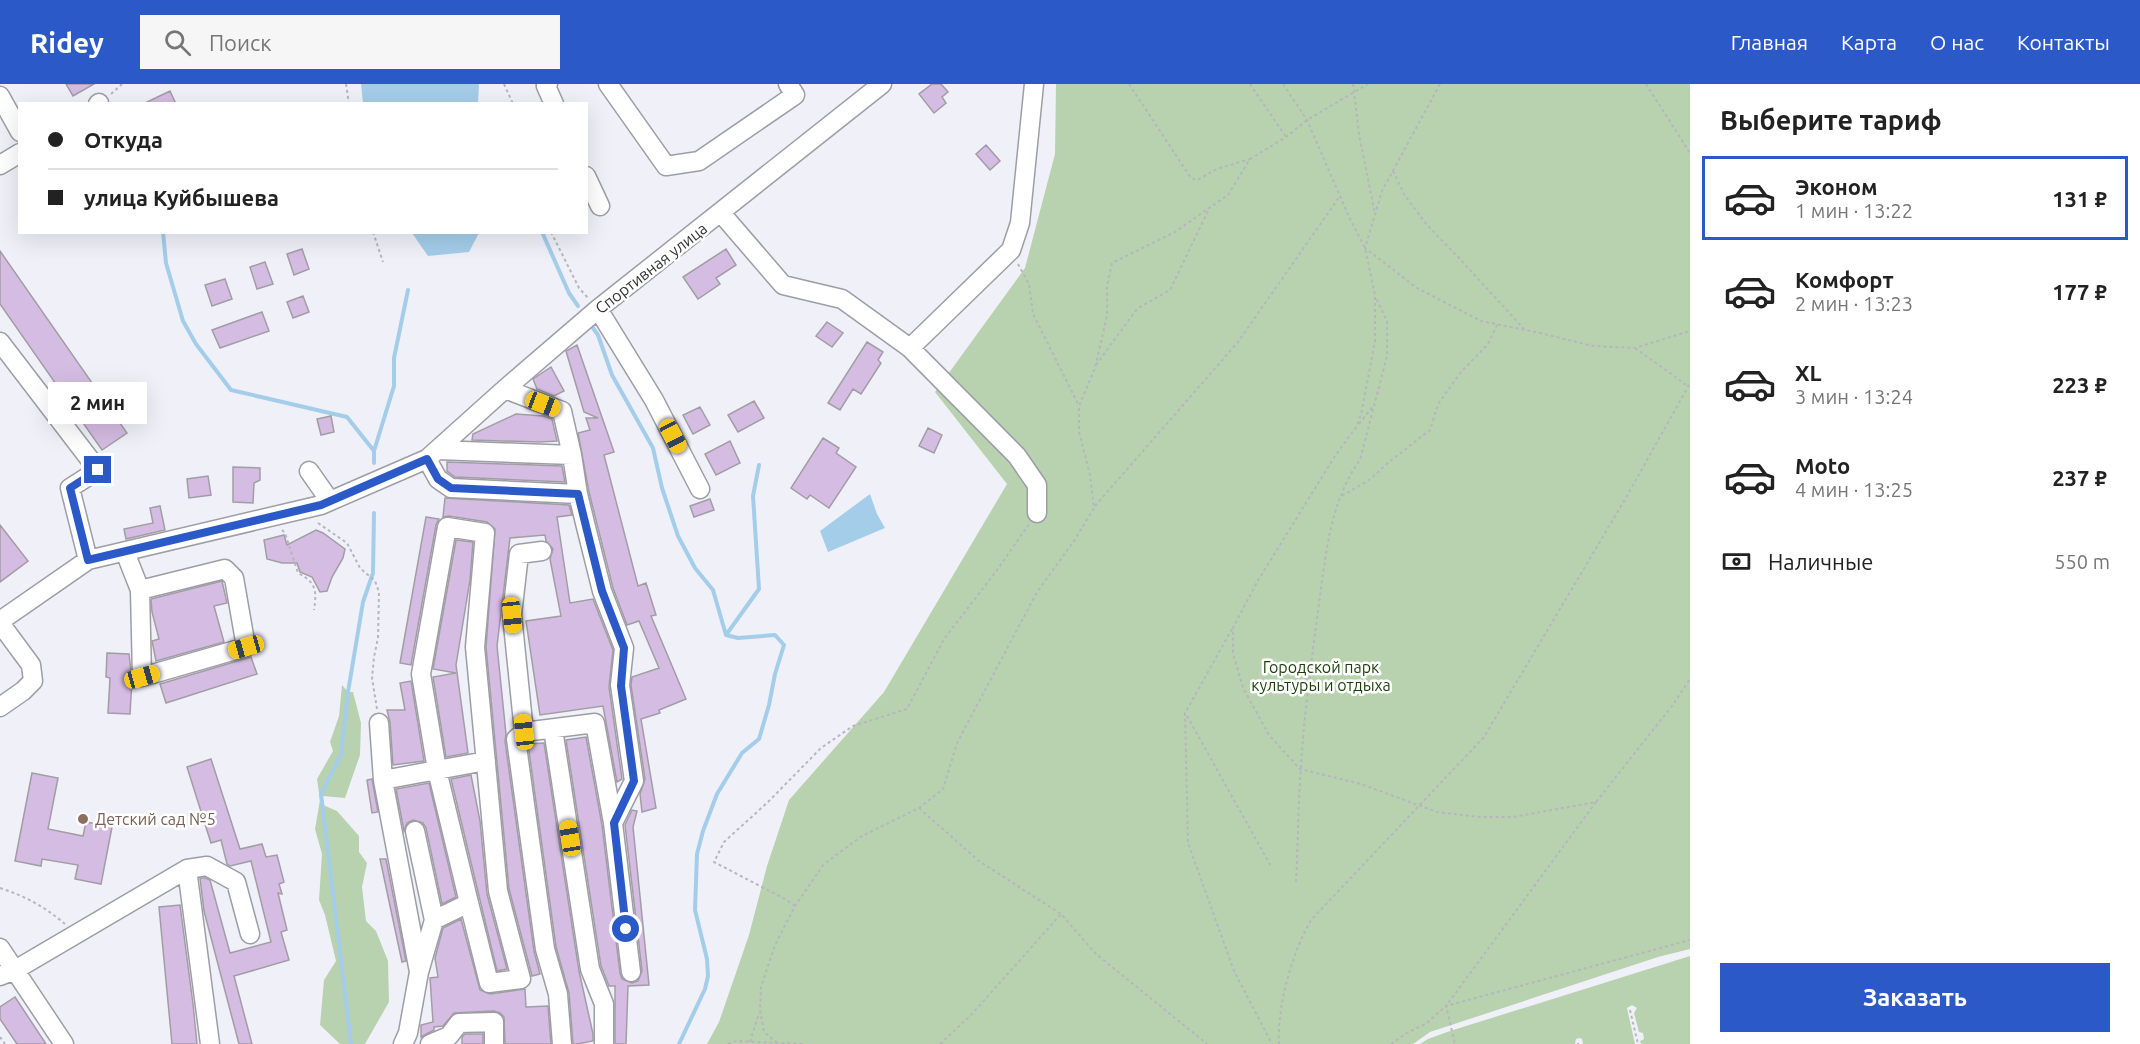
<!DOCTYPE html>
<html lang="ru">
<head>
<meta charset="utf-8">
<style>
  :root { --surface:#fff; --page:#f6f6f6; --text:#222; --muted:#767676; --line:#e0e0e0; --accent:#2b5ac8 }
  body { margin:0; font-family:Ubuntu,sans-serif; background:var(--page); color:var(--text); height:100vh; display:flex; flex-direction:column; font-size:22px; white-space:nowrap }
  * { box-sizing:border-box; margin:0 }
  p { font-size:20px; color:var(--muted) }
  .icon { flex:none; width:33px; height:33px; fill:none; stroke:currentColor; stroke-width:2; stroke-linecap:round; stroke-linejoin:round }
  .map { position:relative; flex:1; overflow:hidden }
  .drawer { display:flex; flex-direction:column; background:var(--surface); width:450px }
  .drawer>* { flex:none }
  .hud { position:absolute; left:18px; top:18px; width:570px; height:132px; border-radius:0px; box-shadow:0 6px 24px #0002; display:grid; align-content:center; height:132px; padding:0 30px; background:var(--surface) }
  .end { position:absolute; width:27px; height:27px; margin:-14px; border:8px solid #2b5ac8; background:#fff; box-shadow:0 0 0 3px #fff }
  .from { border-radius:50% }
  .bubble { position:absolute; height:42px; border-radius:0px; background:var(--surface); box-shadow:0 6px 24px #0002; font-size:20px; font-weight:700; line-height:42px; text-align:center }
  .car { position:absolute; width:18px; height:36px; margin:-18px -9px; border-radius:8px; box-shadow:0 0 4px 2px #0007; background:linear-gradient(#f5c518 24%,#345 0 40%,#f5c518 0 76%,#345 0 86%,#f5c518 0) }
  .hud b { display:flex; align-items:center; gap:21px; height:57px; font-size:22px }
  .hud b+b { border-top:2px solid var(--line) }
  .hud i { width:15px; height:15px; background:var(--text) }
  ul { padding:0; list-style:none }
  li { display:flex; align-items:center; gap:18px; height:84px; margin:0 12px 9px; padding:0 18px; border:3px solid transparent; border-radius:0px }
  li div { flex:1 }
  li b { display:block; font-size:22px }
  li em { font-style:normal; font-weight:700 }
  li.active { border-color:var(--accent) }
  li>.icon { width:54px; height:54px; stroke-width:1.5 }
  h2 { padding:0 30px; font-size:27px; line-height:72px }
  .pay { display:flex; align-items:center; gap:15px; height:66px; padding:0 30px; font-size:22px }
  .pay p { margin-inline-start:auto }
  .action { display:flex; gap:12px; margin-top:auto; padding:12px 30px }
  .action a { flex:1; height:69px; border-radius:0px; background:var(--accent); color:#fff; font-size:24px; font-weight:700; line-height:69px; text-align:center }
  header { display:flex; align-items:center; gap:36px; box-sizing:border-box; height:84px; padding:0 30px; background:var(--accent); color:#fff }
  header strong { font-size:28px }
  nav { display:flex; gap:33px; margin-inline-start:auto; font-size:21px }
  .search { width:420px; height:54px; background:var(--page); display:flex; align-items:center; gap:15px; box-sizing:border-box; padding:0 21px; border-radius:0px; color:var(--muted); font-size:22px }
  main { display:flex; flex:1; min-height:0 }
  .map>svg:first-child { display:block }
  .green { fill:#b8d2af }
  .water { fill:#a4cdea }
  .lines { fill:none; stroke-linecap:round; stroke-linejoin:round }
  .stream { stroke:#a4cdea; stroke-width:4 }
  .building { fill:#d5bce2; stroke:#a29da4; stroke-width:1.5 }
  .minor-casing { stroke:#9d9da6; stroke-width:21 }
  .path { stroke:#b6b6bd; stroke-width:2; stroke-dasharray:3 3; stroke-linecap:butt }
  .minor { stroke:#fff; stroke-width:18 }
  .route { stroke:#2b5ac8; stroke-width:8 }
  .education-dot { fill:#8d6e63; stroke:#fff; stroke-width:2 }
  .labels { text-anchor:middle; stroke-width:5; stroke-linejoin:round; paint-order:stroke }
  .street-label { font-size:16px; fill:#343437; stroke:#fff }
  .park-label { font-size:16px; fill:#1b3f09; stroke:#fff }
  .education-label { font-size:16px; fill:#785e54; stroke:#fff; text-anchor:start }
</style>
</head>
<body>
<header>
<strong>Ridey</strong>
<div class="search"><svg class="icon" aria-label="search" viewBox="0 0 24 24"><circle cx="10" cy="10" r="6"/><path d="M15 15l6 6"/></svg>Поиск</div>
<nav><a>Главная</a><a>Карта</a><a>О нас</a><a>Контакты</a></nav>
</header>
<main>
<div class="map">
<svg width="1690" height="960" viewBox="0 0 1690 960">
  <rect width="100%" height="100%" fill="#f0f0f9"/>
  <!-- green -->
  <path class="green" d="M1056 0H1690V865L1658 873 1430 948 1413 960H707L719 938 749 851 767 782 789 716 884 608 1007 400 935 308 1025 184 1055 70Z
    M342 601 348 608H353L361 639 360 671 345 714 323 712V721L337 727 359 752V768L367 779 362 803 366 837 376 847 388 877 389 918 365 960H340L320 941 324 896 336 877 325 831 319 816 322 770 315 745 320 716 317 695 333 667 330 658 339 632Z
    M1690 872V960H1641L1640 957 1644 955 1643 949 1639 948 1634 929 1637 924 1632 921 1627 924 1635 960H1583L1582 955 1580 954 1576 955 1575 960H1420L1428 955 1450 947Z"/>
  <!-- water -->
  <path class="water" d="M361 0H479L478 19H363Z
    M412 149H479L469 168 428 172Z
    M870 410 877 430 885 444 828 468 820 447Z"/>
  <g class="lines">
    <!-- stream -->
    <path class="stream" d="M163 148 166 179 183 237 196 260 231 306 347 333 374 367
      M542 148 569 209 578 222
      M593 244 598 251 612 291 653 364 662 404 678 452 695 484 713 506 726 551 738 554 775 551 784 561 775 590 769 621 759 655 742 669 717 710 703 747 697 770 695 826 707 875 708 892 705 905 679 960
      M374 379V367L394 302V274L408 206
      M726 551 759 505 753 412 759 381
      M351 960 321 710 341 671 348 608 363 518 373 489 374 429"/>
  </g>
  <!-- building -->
  <path class="building" d="M66 0H94L73 12Z
    M932 0H941L948 8 942 13 946 19 934 29 919 10Z
    M170 7 176 20H143Z
    M986 61 1000 77 990 86 976 70Z
    M302 165 309 185 294 191 287 170Z
    M726 165 736 181 716 194 720 200 698 215 683 193Z
    M0 167 127 349 102 366 0 220Z
    M265 178 273 200 257 205 250 183Z
    M225 195 232 215 212 222 205 201Z
    M303 212 309 228 293 234 287 218Z
    M262 228 269 247 220 264 212 246Z
    M827 238 843 249 832 263 816 252Z
    M867 258 883 268 878 276 881 279 861 310 853 305 840 326 828 319Z
    M577 261 614 368 604 371 638 502 646 499 656 531 651 532 686 615 659 626 660 629 641 635 656 724 642 728 640 710 645 695 631 601 632 593 659 584 639 537 627 541 613 504 589 408 578 349 590 346 586 334H598L584 328 566 267Z
    M551 283 564 307 554 312 537 305 533 295Z
    M754 317 764 334 738 348 728 331Z
    M700 323 710 341 693 350 683 331Z
    M516 330 543 332 552 335 557 357 539 358 472 356 473 350Z
    M331 332 334 348 321 351 317 335Z
    M928 344 942 351 934 369 919 362Z
    M823 354 839 364 836 369 856 383 829 424 810 411 807 415 791 404Z
    M730 357 740 379 716 391 705 370Z
    M447 378 562 382 565 398 455 393 447 387Z
    M233 383 260 384V396L254 399 253 419 233 418Z
    M208 392 211 411 189 414 187 395Z
    M445 414 569 421 572 431 557 433 570 519 593 515 613 566 609 603 622 695 617 698 603 622 540 631 526 537 561 532 550 475 553 465 546 457 545 451 510 454 497 562 506 650 505 657 534 867 540 890 532 892 509 805 486 563 495 445 487 438 449 432 443 433Z
    M710 415 714 426 694 433 690 422Z
    M160 422 165 446 126 455 124 445 153 439 150 424Z
    M426 433 439 435 436 441 411 581 400 579Z
    M0 441 28 477 0 498Z
    M316 446 323 449 345 465 343 474 332 493 327 507 320 508 312 493 300 488 297 479H282L267 475 264 456 284 451 287 461Z
    M456 456 473 458 470 496 456 581 468 669 446 673 433 593 456 589 433 585Z
    M222 497 227 519 214 522 224 558 156 577 152 557 159 555 152 528 151 515Z
    M107 569 129 570 132 596 130 630 108 629 110 594 106 593Z
    M251 573 257 590 166 619 160 600Z
    M411 597 424 677 393 681 390 638 387 626H405L400 599Z
    M586 653 602 741 620 889 622 895 632 899 638 897 642 887 625 741 632 726 637 727 633 743 649 901 628 902 626 960H615V902H609L601 882 566 656Z
    M544 659 579 887 593 950V957L577 960H573L569 909 556 863 528 660Z
    M211 675 240 765 262 760 266 773 277 771 284 798 279 800 282 810 278 809 287 846 281 848 289 876 234 892 252 960H239L204 827 200 794H205L210 796 230 869 271 858 251 777 230 782 227 780 221 756 211 759 187 683Z
    M32 689 58 694 48 745 83 752 86 738 112 743 101 800 75 795 78 781 42 775 41 782 15 777Z
    M471 691 480 737 487 810 507 885 497 887 451 695Z
    M372 695 378 728 372 729 367 696Z
    M429 699 456 813 442 820 426 744 423 739 413 736 407 739 404 747 396 705Z
    M380 775H386L406 877 402 878Z
    M180 821 193 920 197 960H172L159 823Z
    M461 835 480 906 490 910 525 905 526 923 548 922 551 960H505L504 933 500 929 494 927 454 929 443 942 434 943V946L421 953V941L433 938 430 894 438 893 435 874 443 844Z
    M15 913 46 960H17L0 935V923Z
    M465 950H483V960H462V953Z"/>
  <g class="lines">
    <!-- minor casing -->
    <g class="minor-casing">
      <path id="minor" d="M548 0 546 2 554 20
        M608 0 666 82 699 77 795 11 788 0
        M0 12 20 48
        M98 20 99 19
        M0 81 20 69
        M586 92 600 122
        M721 129 783 201 842 215 910 264 1017 372 1037 401V429
        M598 225 654 316 700 405
        M0 258 98 386 70 404 88 476
        M910 264 1011 166 1020 139 1034 0
        M505 305 562 327 572 371 578 410 585 439 602 507 624 564 620 601 634 697 613 739 631 888
        M437 366 572 371
        M427 375 438 395 451 404 578 410
        M309 387 330 417
        M542 467 519 470 512 531 524 648 595 639 613 739
        M125 468 140 506 142 593 246 563 234 494 225 485 140 506
        M0 537 88 476 321 421 427 375 505 305 598 225 882 0
        M0 539 31 581 33 597 23 607 0 623
        M379 639 383 696 419 888
        M553 645 590 885 604 920V960
        M524 648 516 655 545 865 558 910 562 960
        M383 696 486 677
        M187 785 207 782 236 798 250 850
        M434 836 469 819 437 686 421 590 447 443 485 449 475 563 498 807 521 895 489 899 469 819
        M0 864 64 960
        M0 892 15 886 187 785 210 960
        M403 960 408 949 419 888 434 836 415 747
        M430 960 449 952 459 939 494 938V960"/>
    </g>
    <!-- path -->
    <path class="path" d="M346 0 349 20
      M504 0 513 20
      M1129 0 1191 94 1197 96 1217 85 1250 75
      M1250 0 1286 53
      M1283 0 1307 36 1349 133 1365 164 1375 211V257L1362 326 1357 342 1335 372 1257 498 1233 544V569L1243 604 1269 651 1300 685 1361 700 1437 728 1479 733H1513L1596 718 1672 622 1690 595
      M1353 0 1359 50 1375 130
      M1440 0 1382 107 1365 164 1417 204 1481 237 1540 249 1593 262 1635 264 1690 247
      M1646 0 1690 69
      M111 10 122 0
      M1393 87 1405 112 1427 141 1458 173 1524 245
      M373 148 383 178
      M551 148 579 204 588 214
      M1018 180 1029 200 1033 230 1079 322
      M1635 264 1688 302
      M1096 281 1137 225 1170 206 1208 127
      M1359 340 1374 321
      M1342 412 1369 396 1389 378 1430 346 1438 320 1461 288 1488 260 1497 241
      M1095 422 1238 258 1340 112
      M318 439 347 459 360 484 375 497 379 508 378 554 374 573 372 594 377 625
      M282 446 285 449 298 489C316 498 317 507 314 526
      M1232 545 1185 629 1188 759 1234 887 1272 960
      M1187 632 1272 784
      M1596 718 1446 922 1690 856
      M919 724 979 777 1061 830 1095 869 1207 960
      M1296 798C1298 760 1298 722 1301 683 1304 629 1312 574 1319 519 1326 470 1330 417 1360 376L1387 272V237L1376 214
      M0 804C25 812 45 823 65 840
      M795 822 783 814 714 778 724 758 768 718 821 664 853 642 907 625 944 555 997 486 1029 440
      M1630 926 1638 960
      M0 953 5 960
      M750 958 759 929
      M777 959 764 948 760 926 761 903 775 861 795 822 824 780 862 752 919 724 943 705 957 659 1037 508 1074 457 1094 424 1090 391 1079 348V322L1095 284 1107 232V202L1112 179 1175 148 1209 124 1228 111 1250 75 1286 53 1307 36 1368 0
      M1578 959V960
      M728 960 736 957 804 960
      M940 960 971 931 1061 830
      M1279 960C1277 922 1292 869 1311 836L1484 653 1627 412 1690 299
      M1391 960 1407 949 1427 939 1446 922 1455 960"/>
    <!-- minor -->
    <use href="#minor" class="minor"/>
  </g>
  <g class="lines">
    <!-- route -->
    <path class="route" d="M98 386 70 404 88 476 321 421 427 375 438 395 451 404 578 410 602 507 624 564 621 602 634 697 614 739 626 845"/>
  </g>
  <!-- markers -->
  <circle class="education-dot" cx="83" cy="735" r="6"/>
  <g class="labels">
    <!-- street labels -->
    <g class="street-label">
      <text transform="translate(651 184) rotate(-38)" y="6">Спортивная улица</text>
    </g>
    <!-- park labels -->
    <g class="park-label">
      <text x="1321" y="589">Городской парк<tspan x="1321" dy="18">культуры и отдыха</tspan></text>
    </g>
    <!-- education labels -->
    <g class="education-label">
      <text x="95" y="741">Детский сад №5</text>
    </g>
  </g>
</svg>
<i class="end from" style="left:626px;top:845px"></i>
<i class="end" style="left:98px;top:386px"></i>
<div class="bubble" style="left:48px;top:298px;width:99px">2 мин</div>
<i class="car" style="left:543px;top:320px;rotate:111deg"></i>
<i class="car" style="left:673px;top:352px;rotate:152deg"></i>
<i class="car" style="left:512px;top:531px;rotate:174deg"></i>
<i class="car" style="left:246px;top:563px;rotate:254deg"></i>
<i class="car" style="left:142px;top:593px;rotate:74deg"></i>
<i class="car" style="left:524px;top:648px;rotate:354deg"></i>
<i class="car" style="left:570px;top:754px;rotate:351deg"></i>
<div class="hud">
<b><i class="from"></i>Откуда</b>
<b><i></i>улица Куйбышева</b>
</div>
</div>
<section class="drawer">
<h2>Выберите тариф</h2>
<ul>
<li class="active"><svg class="icon" aria-label="car" viewBox="0 0 24 24"><path d="M5 17H2v-5l4-1 3-4h7l3 4 3 1v5h-3M9 17h6M6 11h13"/><circle cx="7" cy="17" r="2"/><circle cx="17" cy="17" r="2"/></svg><div><b>Эконом</b><p>1 мин · 13:22</p></div><em>131 ₽</em></li>
<li><svg class="icon" aria-label="car" viewBox="0 0 24 24"><path d="M5 17H2v-5l4-1 3-4h7l3 4 3 1v5h-3M9 17h6M6 11h13"/><circle cx="7" cy="17" r="2"/><circle cx="17" cy="17" r="2"/></svg><div><b>Комфорт</b><p>2 мин · 13:23</p></div><em>177 ₽</em></li>
<li><svg class="icon" aria-label="car" viewBox="0 0 24 24"><path d="M5 17H2v-5l4-1 3-4h7l3 4 3 1v5h-3M9 17h6M6 11h13"/><circle cx="7" cy="17" r="2"/><circle cx="17" cy="17" r="2"/></svg><div><b>XL</b><p>3 мин · 13:24</p></div><em>223 ₽</em></li>
<li><svg class="icon" aria-label="car" viewBox="0 0 24 24"><path d="M5 17H2v-5l4-1 3-4h7l3 4 3 1v5h-3M9 17h6M6 11h13"/><circle cx="7" cy="17" r="2"/><circle cx="17" cy="17" r="2"/></svg><div><b>Moto</b><p>4 мин · 13:25</p></div><em>237 ₽</em></li>
</ul>
<div class="pay"><svg class="icon" aria-label="cash" viewBox="0 0 24 24"><path d="M3 7h18v10H3z"/><circle cx="12" cy="12" r="2"/></svg>Наличные<p>550 m</p></div>
<div class="action"><a>Заказать</a></div>
</section>
</main>
</body>
</html>
